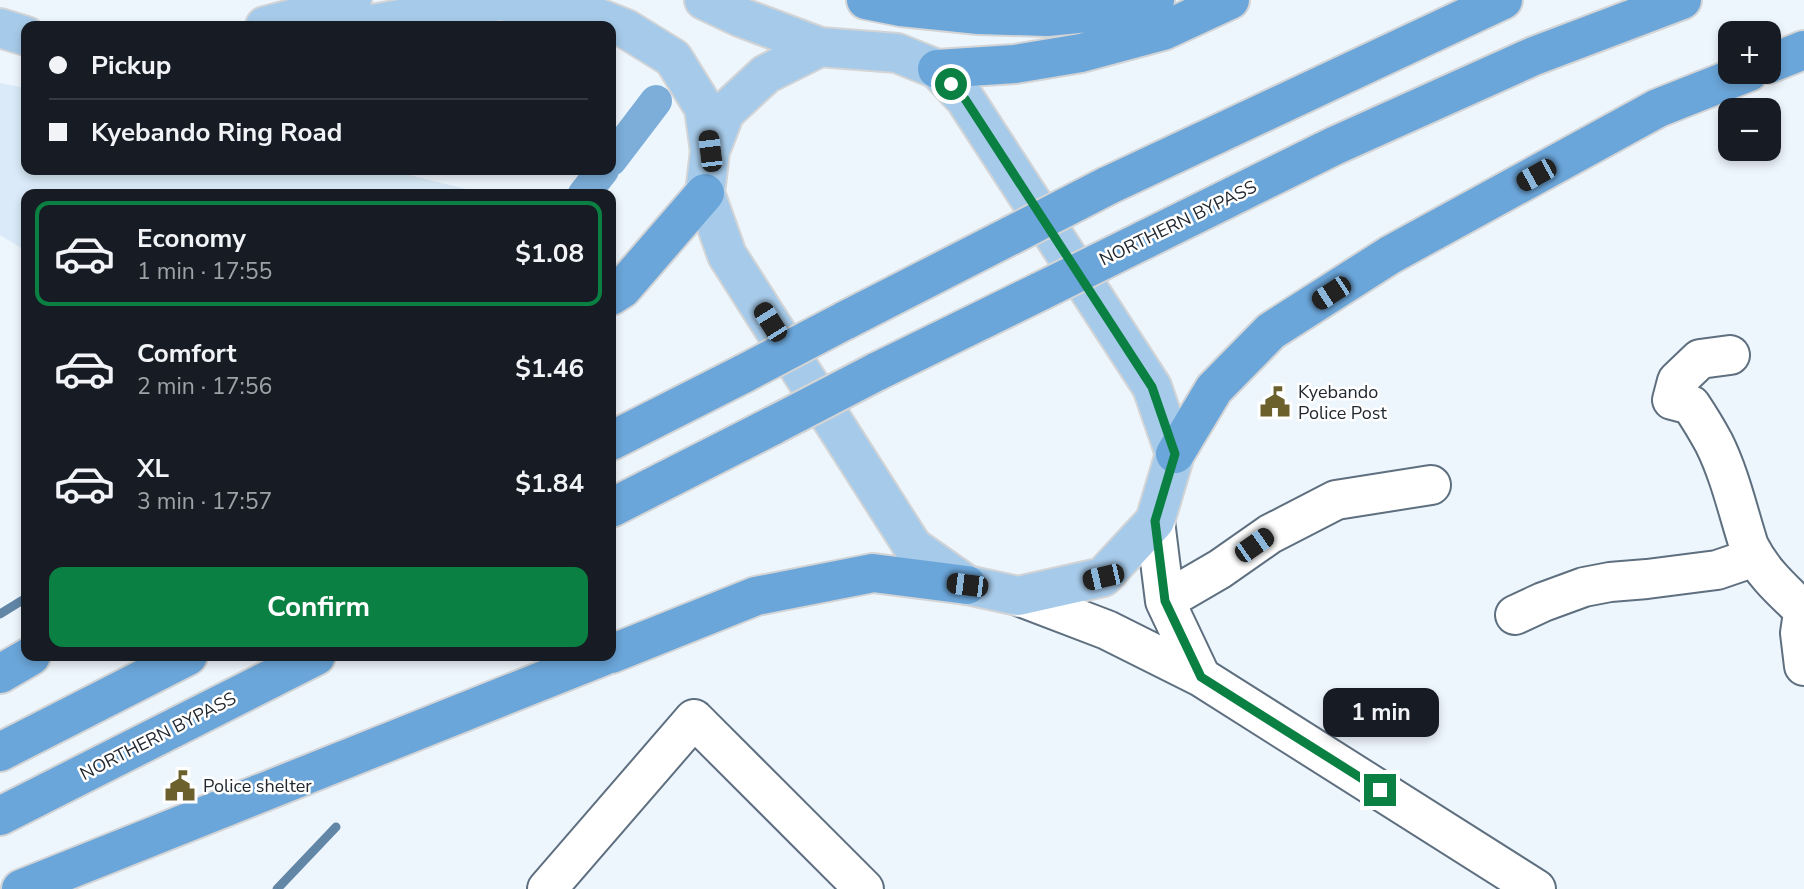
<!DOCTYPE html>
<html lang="en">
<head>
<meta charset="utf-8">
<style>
  :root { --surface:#171b24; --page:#242831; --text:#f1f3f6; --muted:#9ea1a6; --line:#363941; --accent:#0b8043 }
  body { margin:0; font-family:"Nunito Sans",sans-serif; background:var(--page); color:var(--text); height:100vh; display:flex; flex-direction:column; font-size:26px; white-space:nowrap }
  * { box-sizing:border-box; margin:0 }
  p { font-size:23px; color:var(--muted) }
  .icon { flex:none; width:38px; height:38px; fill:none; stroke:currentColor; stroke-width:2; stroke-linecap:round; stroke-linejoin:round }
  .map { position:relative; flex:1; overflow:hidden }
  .panel { position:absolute; left:21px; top:189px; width:595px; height:472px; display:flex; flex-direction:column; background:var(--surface); border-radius:14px; box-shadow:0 4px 10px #0003 }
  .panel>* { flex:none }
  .guide { position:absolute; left:21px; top:21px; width:595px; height:154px; border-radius:14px; box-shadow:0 4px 10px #0003; display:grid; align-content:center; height:154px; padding:0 28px; background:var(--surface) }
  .buttons { position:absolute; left:1718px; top:21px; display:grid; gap:14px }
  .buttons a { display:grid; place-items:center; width:63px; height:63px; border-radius:14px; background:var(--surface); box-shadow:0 4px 10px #0003; font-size:35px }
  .end { position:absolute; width:32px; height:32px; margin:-16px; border:9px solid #0b8043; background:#fff; box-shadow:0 0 0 4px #fff }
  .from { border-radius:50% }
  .bubble { position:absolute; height:49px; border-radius:14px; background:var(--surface); box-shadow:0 4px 10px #0003; font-size:23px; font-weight:700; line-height:49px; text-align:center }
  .car { position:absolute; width:21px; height:42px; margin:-21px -10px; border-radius:9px; box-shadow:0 0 5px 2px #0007; background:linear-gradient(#222 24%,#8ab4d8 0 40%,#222 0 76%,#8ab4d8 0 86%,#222 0) }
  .guide b { display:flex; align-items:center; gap:24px; height:66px; font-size:26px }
  .guide b+b { border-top:2px solid var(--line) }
  .guide i { width:18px; height:18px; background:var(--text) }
  ul { padding:12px 0 0; list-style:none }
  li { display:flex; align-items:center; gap:21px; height:105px; margin:0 14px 10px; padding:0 14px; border:4px solid transparent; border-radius:14px }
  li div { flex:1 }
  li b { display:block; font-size:26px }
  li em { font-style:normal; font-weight:700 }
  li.active { border-color:var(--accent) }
  li>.icon { width:63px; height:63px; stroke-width:1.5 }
  .primary-button { display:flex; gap:14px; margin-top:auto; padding:14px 28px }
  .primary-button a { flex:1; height:80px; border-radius:14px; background:var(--accent); color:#fff; font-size:28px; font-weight:700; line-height:80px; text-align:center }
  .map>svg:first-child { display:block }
  .built { fill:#daeaf8 }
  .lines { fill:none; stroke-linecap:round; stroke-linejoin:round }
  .stream { stroke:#6186a6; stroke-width:9 }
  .canal { stroke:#7caed9; stroke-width:32 }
  .minor-casing { stroke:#5e6f7f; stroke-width:42 }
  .major-casing { stroke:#d3d4d5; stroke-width:42 }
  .highway-casing { stroke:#d3d4d5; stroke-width:42 }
  .minor { stroke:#fff; stroke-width:38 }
  .major { stroke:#a6cae9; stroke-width:38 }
  .highway { stroke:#6ba6da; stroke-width:38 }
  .highway-bridge-casing { stroke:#d3d4d5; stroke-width:42; stroke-linecap:butt }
  .highway-bridge { stroke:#6ba6da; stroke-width:38 }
  .route { stroke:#0b8043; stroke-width:9 }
  .labels { text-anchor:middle; stroke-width:5; stroke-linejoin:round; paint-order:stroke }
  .street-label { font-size:18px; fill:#21282f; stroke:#fff }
  .poi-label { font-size:18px; fill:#21282f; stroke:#fff; text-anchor:start }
</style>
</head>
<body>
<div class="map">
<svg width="1804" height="889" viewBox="0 0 1804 889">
  <rect width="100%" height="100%" fill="#edf5fd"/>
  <!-- built -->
  <path class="built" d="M0 83 26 88V170H389L486 194H26V251L0 235Z"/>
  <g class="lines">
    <!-- stream -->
    <path class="stream" d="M0 614 26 598
      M277 889 336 827"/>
    <!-- canal -->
    <path class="canal" d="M611 160 656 101
      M584 194 603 170"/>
    <!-- minor casing -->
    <g class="minor-casing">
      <path id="minor" d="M1730 355 1700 359 1677 381 1672 400 1691 405C1699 417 1707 430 1714 443 1730 475 1738 512 1749 546 1762 572 1781 589 1802 609
        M1155 521 1165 601 1201 677
        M1018 596 1107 630 1201 677 1536 889
        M1165 601 1220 569 1270 534 1336 500 1431 485
        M1804 606 1800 633 1804 666
        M1515 615 1543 602 1584 587 1610 582 1647 579 1717 570 1755 557
        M547 889 694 719 864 889"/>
    </g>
    <!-- major casing -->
    <g class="major-casing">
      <path id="major" d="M704 0 740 17 820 47
        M265 26 311 14 352 0
        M362 26 499 1 588 14 626 29 673 58 704 108 710 151
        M0 28 26 36
        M820 47 897 53 937 69 965 99 1152 387 1175 454 1155 521 1103 577 1018 596 967 585 913 547 727 255 705 193 710 151 725 112 766 74Z"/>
    </g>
    <!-- highway casing -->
    <g class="highway-casing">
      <path id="highway" d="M866 0 901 7 979 15 1047 17 1108 11 1155 0
        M1769 64 1804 50
        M937 69 1015 64 1081 53 1163 31 1230 0
        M1107 186 1503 0
        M1144 240 1334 146 1534 56 1682 0
        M611 296 622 289 705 193
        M844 321 1012 235
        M876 372 1041 291
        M611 441 745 373
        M1175 454 1214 389 1271 331 1390 255 1658 108 1749 72
        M611 508 774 425
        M611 654 756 596 873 573 967 585
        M0 674 31 656
        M0 752 188 656
        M0 816 316 656
        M21 889 604 656"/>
    </g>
    <!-- minor -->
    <use href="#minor" class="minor"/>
    <!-- major -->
    <use href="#major" class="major"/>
    <!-- highway -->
    <use href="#highway" class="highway"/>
    <!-- highway-bridge casing -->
    <g class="highway-bridge-casing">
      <path id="highway-bridge" d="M1012 235 1107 186
        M1041 291 1144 240
        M745 373 844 321
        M774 425 876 372"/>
    </g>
    <!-- highway-bridge -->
    <use href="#highway-bridge" class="highway-bridge"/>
  </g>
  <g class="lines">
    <!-- route -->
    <path class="route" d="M951 84 965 99 1152 387 1175 454 1155 521 1165 601 1201 677 1380 790"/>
  </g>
  <!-- icons -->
  <defs>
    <g id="civic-bare" transform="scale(2.415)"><path d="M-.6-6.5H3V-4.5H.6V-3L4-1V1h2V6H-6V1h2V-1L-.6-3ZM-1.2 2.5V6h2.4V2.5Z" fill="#6c602d" stroke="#fff" stroke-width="2.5" paint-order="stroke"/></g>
  </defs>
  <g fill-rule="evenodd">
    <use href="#civic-bare" x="1275" y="402"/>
    <use href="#civic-bare" x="180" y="786"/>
  </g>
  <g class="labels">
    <!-- street labels -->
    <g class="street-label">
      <text transform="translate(1178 223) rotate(-26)" y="6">NORTHERN BYPASS</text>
      <text transform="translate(158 736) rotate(-27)" y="6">NORTHERN BYPASS</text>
    </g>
    <!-- poi labels -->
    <g class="poi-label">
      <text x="1298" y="398">Kyebando<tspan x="1298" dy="21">Police Post</tspan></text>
      <text x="203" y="792">Police shelter</text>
    </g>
  </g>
</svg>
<div class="buttons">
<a>+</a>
<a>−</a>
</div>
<i class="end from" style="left:951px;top:84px"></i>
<i class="end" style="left:1380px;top:790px"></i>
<div class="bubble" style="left:1323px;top:688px;width:116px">1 min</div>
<i class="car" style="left:710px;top:151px;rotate:353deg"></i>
<i class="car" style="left:1536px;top:175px;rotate:241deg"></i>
<i class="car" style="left:1331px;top:293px;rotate:237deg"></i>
<i class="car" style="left:770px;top:322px;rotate:328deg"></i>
<i class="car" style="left:1254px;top:545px;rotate:55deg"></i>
<i class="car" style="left:1103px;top:577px;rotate:257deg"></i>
<i class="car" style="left:967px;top:585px;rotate:277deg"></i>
<div class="guide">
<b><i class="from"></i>Pickup</b>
<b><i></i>Kyebando Ring Road</b>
</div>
<section class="panel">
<ul>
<li class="active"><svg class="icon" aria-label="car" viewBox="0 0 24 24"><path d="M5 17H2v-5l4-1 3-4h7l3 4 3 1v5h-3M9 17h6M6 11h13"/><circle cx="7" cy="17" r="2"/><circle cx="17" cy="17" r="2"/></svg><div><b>Economy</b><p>1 min · 17:55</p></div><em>$1.08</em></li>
<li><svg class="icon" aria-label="car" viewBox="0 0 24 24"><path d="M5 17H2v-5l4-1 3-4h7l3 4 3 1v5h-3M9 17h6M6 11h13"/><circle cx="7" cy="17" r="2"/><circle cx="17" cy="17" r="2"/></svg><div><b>Comfort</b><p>2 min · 17:56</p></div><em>$1.46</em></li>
<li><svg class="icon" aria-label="car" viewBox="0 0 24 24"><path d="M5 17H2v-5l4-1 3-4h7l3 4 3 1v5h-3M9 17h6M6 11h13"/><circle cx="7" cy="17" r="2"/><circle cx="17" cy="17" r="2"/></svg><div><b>XL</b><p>3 min · 17:57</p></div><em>$1.84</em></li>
</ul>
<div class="primary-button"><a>Confirm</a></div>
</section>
</div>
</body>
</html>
